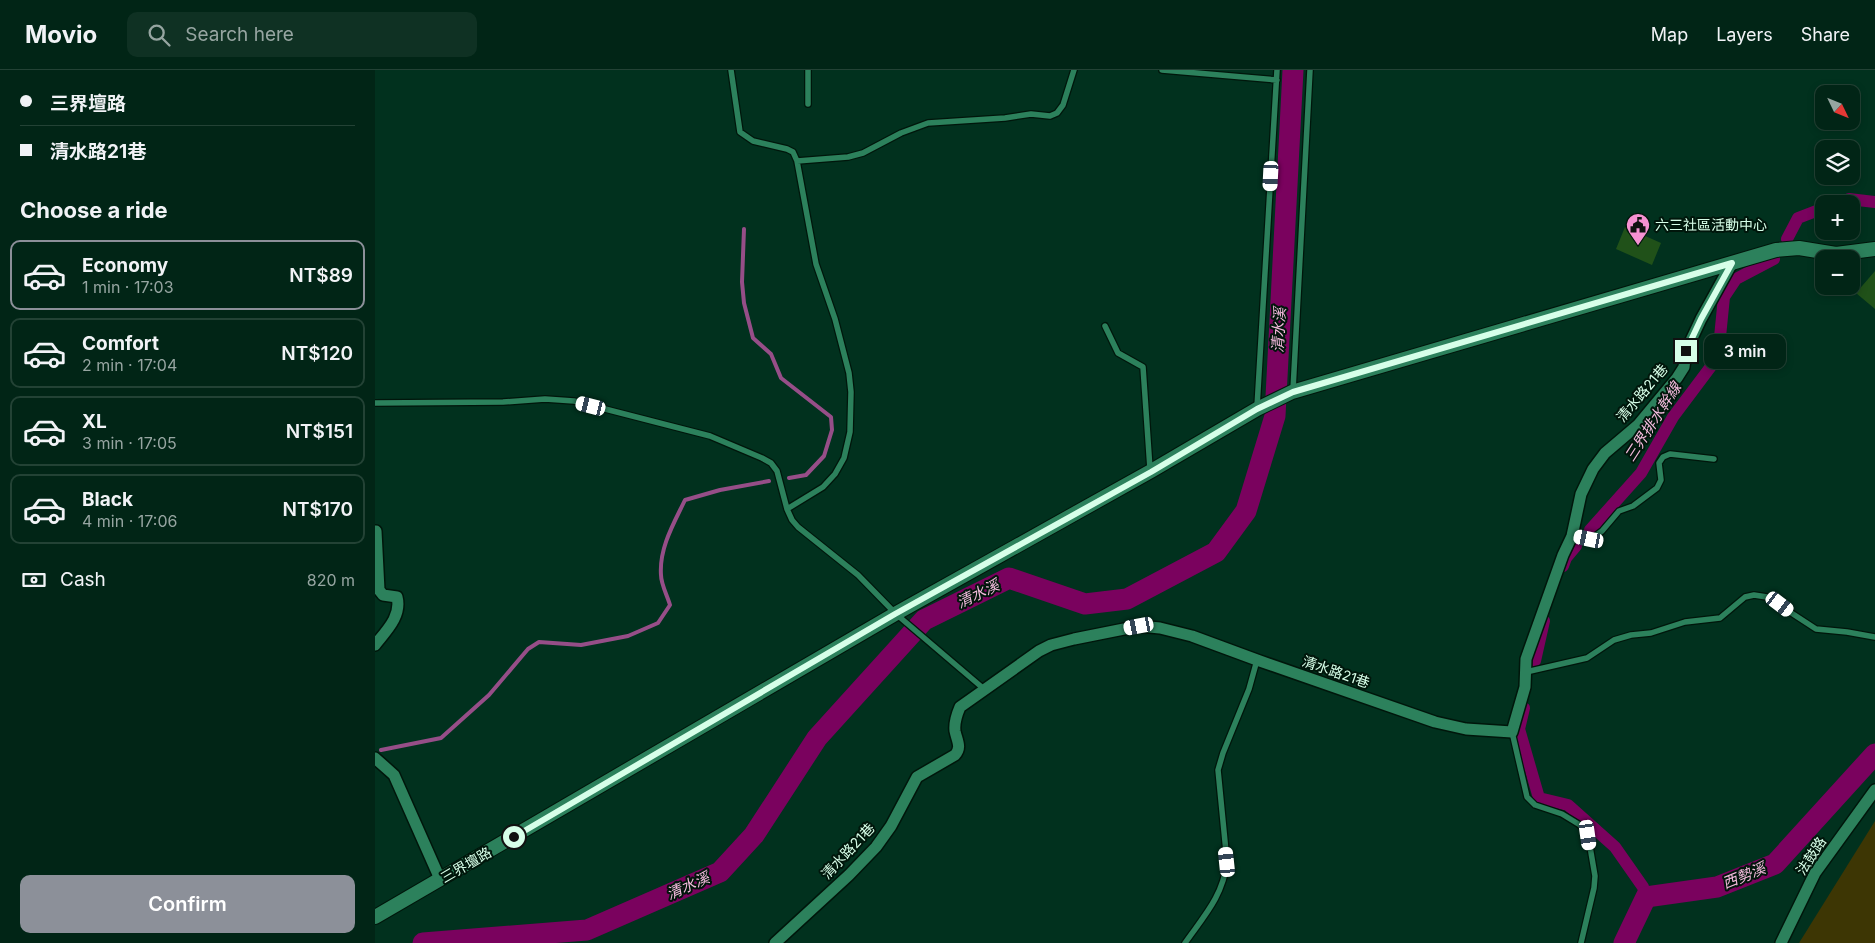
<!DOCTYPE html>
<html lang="en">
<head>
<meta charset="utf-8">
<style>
  :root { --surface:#012516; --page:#0f3123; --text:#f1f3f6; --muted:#96a5a1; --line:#234235; --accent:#8c9099 }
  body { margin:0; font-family:Inter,"Noto Sans TC",sans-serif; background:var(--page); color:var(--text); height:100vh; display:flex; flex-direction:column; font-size:19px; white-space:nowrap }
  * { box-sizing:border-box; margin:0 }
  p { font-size:16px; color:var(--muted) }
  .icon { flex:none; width:28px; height:28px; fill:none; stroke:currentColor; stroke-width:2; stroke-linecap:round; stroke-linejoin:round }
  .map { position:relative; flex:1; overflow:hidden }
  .panel { display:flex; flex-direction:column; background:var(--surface); width:375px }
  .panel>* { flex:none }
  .guide { display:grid; align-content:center; height:110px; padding:0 20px; background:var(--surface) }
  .needle { width:32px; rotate:133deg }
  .controls { position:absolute; left:1440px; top:15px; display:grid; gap:10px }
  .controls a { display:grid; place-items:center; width:45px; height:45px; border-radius:10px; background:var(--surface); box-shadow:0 2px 8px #0003,0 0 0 1px var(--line); font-size:25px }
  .end { position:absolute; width:22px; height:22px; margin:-11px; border:6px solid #d7ffe9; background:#111; box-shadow:0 0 0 2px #111 }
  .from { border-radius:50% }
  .bubble { position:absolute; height:35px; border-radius:10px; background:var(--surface); box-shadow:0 2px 8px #0003,0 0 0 1px var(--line); font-size:16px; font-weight:600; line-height:35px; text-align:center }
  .car { position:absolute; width:15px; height:30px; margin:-15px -8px; border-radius:6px; box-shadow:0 0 4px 1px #0007; background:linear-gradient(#fff 24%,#345 0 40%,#fff 0 76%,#345 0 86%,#fff 0) }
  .guide b { display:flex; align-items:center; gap:18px; height:48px; font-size:19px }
  .guide b+b { border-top:1px solid var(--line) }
  .guide i { width:12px; height:12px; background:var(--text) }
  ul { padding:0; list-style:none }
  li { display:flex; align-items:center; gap:15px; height:70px; margin:0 10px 8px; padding:0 10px; border:2px solid var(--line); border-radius:10px }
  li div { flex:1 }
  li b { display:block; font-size:19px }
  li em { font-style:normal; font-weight:600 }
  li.selected { border-color:var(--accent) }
  li>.icon { width:45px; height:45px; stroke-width:1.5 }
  h2 { padding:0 20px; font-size:22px; line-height:60px }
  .pay { display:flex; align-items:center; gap:12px; height:55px; padding:0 20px; font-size:19px }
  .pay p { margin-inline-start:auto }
  .primary-button { display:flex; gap:10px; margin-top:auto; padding:10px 20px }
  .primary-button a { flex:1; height:58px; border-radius:10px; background:var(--accent); color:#fff; font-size:20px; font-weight:600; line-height:58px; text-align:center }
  header { display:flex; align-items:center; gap:30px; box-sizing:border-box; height:70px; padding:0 25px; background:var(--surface); border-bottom:1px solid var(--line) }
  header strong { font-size:24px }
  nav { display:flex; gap:28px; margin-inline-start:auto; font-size:18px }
  .search { width:350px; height:45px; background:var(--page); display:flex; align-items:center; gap:12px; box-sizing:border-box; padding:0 18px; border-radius:10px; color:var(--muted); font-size:19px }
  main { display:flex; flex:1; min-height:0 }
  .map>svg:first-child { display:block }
  .green { fill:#3d3604 }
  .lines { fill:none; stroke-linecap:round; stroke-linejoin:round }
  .stream { stroke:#964e88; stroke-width:4 }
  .canal { stroke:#7a025e; stroke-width:12 }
  .river { stroke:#7a025e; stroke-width:21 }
  .building { fill:#205119 }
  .service-casing { stroke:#00160b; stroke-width:8 }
  .minor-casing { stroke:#00160b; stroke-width:14 }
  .tertiary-casing { stroke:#00160b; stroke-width:16 }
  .service { stroke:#2c815c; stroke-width:5.5 }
  .minor { stroke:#2c815c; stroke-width:11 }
  .tertiary { stroke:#2c815c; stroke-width:14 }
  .route { stroke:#d7ffe9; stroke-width:6 }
  .labels { text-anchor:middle; stroke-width:4; stroke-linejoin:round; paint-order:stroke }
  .poi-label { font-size:14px; fill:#d7ffe9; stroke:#00160b; text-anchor:start }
  .street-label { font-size:14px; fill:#d7ffe9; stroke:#00160b }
  .water-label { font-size:15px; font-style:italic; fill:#f4bbde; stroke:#00160b }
</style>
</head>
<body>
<header>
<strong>Movio</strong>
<div class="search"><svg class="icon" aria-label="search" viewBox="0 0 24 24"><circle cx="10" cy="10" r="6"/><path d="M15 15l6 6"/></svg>Search here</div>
<nav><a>Map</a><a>Layers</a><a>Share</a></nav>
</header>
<main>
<section class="panel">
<div class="guide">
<b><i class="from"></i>三界壇路</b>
<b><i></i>清水路21巷</b>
</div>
<h2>Choose a ride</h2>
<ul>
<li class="selected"><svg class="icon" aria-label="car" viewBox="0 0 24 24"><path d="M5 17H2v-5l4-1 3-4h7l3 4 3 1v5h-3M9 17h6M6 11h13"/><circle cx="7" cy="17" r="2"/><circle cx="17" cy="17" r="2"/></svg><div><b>Economy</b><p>1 min · 17:03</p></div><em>NT$89</em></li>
<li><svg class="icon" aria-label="car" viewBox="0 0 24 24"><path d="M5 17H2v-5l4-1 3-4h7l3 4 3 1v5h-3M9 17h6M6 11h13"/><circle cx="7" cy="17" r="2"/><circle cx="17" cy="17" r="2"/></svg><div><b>Comfort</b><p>2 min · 17:04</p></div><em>NT$120</em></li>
<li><svg class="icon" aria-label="car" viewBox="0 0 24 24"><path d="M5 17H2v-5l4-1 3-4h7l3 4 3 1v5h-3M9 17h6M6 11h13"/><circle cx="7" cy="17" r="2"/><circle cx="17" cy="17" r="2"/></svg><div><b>XL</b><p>3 min · 17:05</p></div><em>NT$151</em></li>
<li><svg class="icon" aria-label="car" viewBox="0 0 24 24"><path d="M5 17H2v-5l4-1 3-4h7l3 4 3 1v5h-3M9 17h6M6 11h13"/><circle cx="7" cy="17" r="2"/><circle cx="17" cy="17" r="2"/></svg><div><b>Black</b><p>4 min · 17:06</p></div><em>NT$170</em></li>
</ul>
<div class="pay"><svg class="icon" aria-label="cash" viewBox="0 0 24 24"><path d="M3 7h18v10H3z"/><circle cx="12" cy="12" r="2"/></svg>Cash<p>820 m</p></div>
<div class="primary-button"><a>Confirm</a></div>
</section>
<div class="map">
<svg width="1500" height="873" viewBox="0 0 1500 873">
  <rect width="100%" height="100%" fill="#01311e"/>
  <!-- green -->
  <path class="green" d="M1500 751V873H1424Z"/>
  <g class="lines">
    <!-- stream -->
    <path class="stream" d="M369 159 367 212 369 233 378 268 396 284 406 308 456 347 457 360 449 386 431 405 414 408
      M6 680 66 668 114 625 153 579 164 572 206 575 253 566 283 553 295 535C292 525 286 514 286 505 284 478 299 453 310 430L345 420 394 411"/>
    <!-- canal -->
    <path class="canal" d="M1461 134 1474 129 1500 132
      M1412 169 1423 148 1449 138
      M1215 460 1266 403 1298 347 1343 287 1349 227 1361 209 1399 189
      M1188 496 1191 488 1201 476
      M1160 591 1169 551
      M1149 638 1144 659 1164 728 1193 735 1240 777 1268 817 1271 827"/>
    <!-- river -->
    <path class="river" d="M48 873 212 860 345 802 379 765 442 668 549 550 634 508 710 534 752 529 841 482 871 441 900 346 918 0
      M1249 873 1271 827 1342 817 1400 794 1500 684"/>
  </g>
  <!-- building -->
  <path class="building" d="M1250 157 1286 173 1277 195 1241 179Z
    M1500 201V239L1481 223Z"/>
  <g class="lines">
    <!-- service casing -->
    <g class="service-casing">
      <path id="service" d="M356 0 365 62 378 71 412 79 418 82 422 91 441 194 460 249 474 303 476 322 475 362 469 388 460 404 448 417 412 439
        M433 0V34
        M787 0 902 10
        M422 91 473 87 488 83 526 63 553 53 630 48 656 44 675 46 682 43 688 35 699 0
        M730 256 743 283 768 297 775 399
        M918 320 935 0
        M0 333 128 332 170 329 199 331 335 366 387 388 396 393 402 401 412 439 417 450 423 457 483 505 521 544 609 619
        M882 337 902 0
        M1197 466 1214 469 1219 467 1227 461 1244 441 1258 436 1282 418 1286 410 1284 393 1288 387 1295 384 1339 389
        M1151 602 1212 588 1239 570 1256 565 1276 563 1310 552 1345 548 1370 527 1379 525 1392 527 1441 559 1472 562 1500 567
        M1137 662 1152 727 1160 735 1187 744 1205 755 1213 765 1220 806 1219 818 1206 873
        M810 873C829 846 848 826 852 792L843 700 848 683 874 619 882 590"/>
    </g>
    <!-- minor casing -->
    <g class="minor-casing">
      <path id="minor" d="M0 575C11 561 27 546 22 527L8 525 4 520 1 461
        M0 688 19 705 65 809
        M400 873 474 805 501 777 516 756 542 707 580 685C587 677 582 671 580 661 579 653 582 644 585 637L664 581 676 575 699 569 764 556 785 558 817 566 882 590 1060 652 1091 659 1137 662 1150 617 1151 589 1188 485 1197 466 1206 424 1218 399 1230 383 1263 355 1302 308 1309 297 1311 281 1326 249 1357 193
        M1406 873 1440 803 1500 720"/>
    </g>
    <!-- tertiary casing -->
    <g class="tertiary-casing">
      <path id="tertiary" d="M0 847 520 544 776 401 882 339 917 322 1401 180 1424 178 1461 184 1500 179"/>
    </g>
    <!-- service -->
    <use href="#service" class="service"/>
    <!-- minor -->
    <use href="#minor" class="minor"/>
    <!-- tertiary -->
    <use href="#tertiary" class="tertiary"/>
  </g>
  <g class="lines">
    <!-- route -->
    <path class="route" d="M139 767 520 544 776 402 882 339 918 322 1357 193 1326 249 1311 281"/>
  </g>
  <!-- icons -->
  <defs>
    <g id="civic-pin" transform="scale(1.25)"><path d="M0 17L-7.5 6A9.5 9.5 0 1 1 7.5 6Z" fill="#f591d2" stroke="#00160b"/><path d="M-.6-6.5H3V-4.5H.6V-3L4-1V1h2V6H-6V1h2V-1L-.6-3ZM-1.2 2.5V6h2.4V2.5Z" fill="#111"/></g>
  </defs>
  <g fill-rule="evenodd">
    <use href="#civic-pin" x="1263" y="155"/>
  </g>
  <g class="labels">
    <!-- poi labels -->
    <g class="poi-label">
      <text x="1280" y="160">六三社區活動中心</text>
    </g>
    <!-- street labels -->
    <g class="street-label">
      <text transform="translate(1267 323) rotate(-50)" y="5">清水路21巷</text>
      <text transform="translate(961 602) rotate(19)" y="5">清水路21巷</text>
      <text transform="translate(473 781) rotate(-47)" y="5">清水路21巷</text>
      <text transform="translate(1436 786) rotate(-57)" y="5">法鼓路</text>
      <text transform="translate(91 795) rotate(-30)" y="5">三界壇路</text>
    </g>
    <!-- water labels -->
    <g class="water-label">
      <text transform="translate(904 260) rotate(-87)" y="5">清水溪</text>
      <text transform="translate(1278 352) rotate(-57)" y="5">三界排水幹線</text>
      <text transform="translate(603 524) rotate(-26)" y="5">清水溪</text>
      <text transform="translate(1369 806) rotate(-22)" y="5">西勢溪</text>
      <text transform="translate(313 816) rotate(-24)" y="5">清水溪</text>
    </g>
  </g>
</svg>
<div class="controls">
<a><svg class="needle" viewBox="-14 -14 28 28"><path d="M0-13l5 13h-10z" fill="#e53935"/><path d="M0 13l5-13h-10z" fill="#96a5a1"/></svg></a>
<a><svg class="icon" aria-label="layers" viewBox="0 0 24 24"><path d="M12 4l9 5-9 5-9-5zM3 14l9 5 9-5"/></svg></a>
<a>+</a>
<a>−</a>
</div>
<i class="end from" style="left:139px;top:767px"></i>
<i class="end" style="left:1311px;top:281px"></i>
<div class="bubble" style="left:1329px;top:264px;width:82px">3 min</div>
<i class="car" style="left:896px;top:106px;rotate:183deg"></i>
<i class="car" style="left:216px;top:336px;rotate:284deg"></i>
<i class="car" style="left:1214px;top:469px;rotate:282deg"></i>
<i class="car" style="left:1405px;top:534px;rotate:127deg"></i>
<i class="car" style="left:764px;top:556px;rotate:259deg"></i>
<i class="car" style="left:1213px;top:765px;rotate:172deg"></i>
<i class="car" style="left:852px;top:792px;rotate:354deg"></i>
</div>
</main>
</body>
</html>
